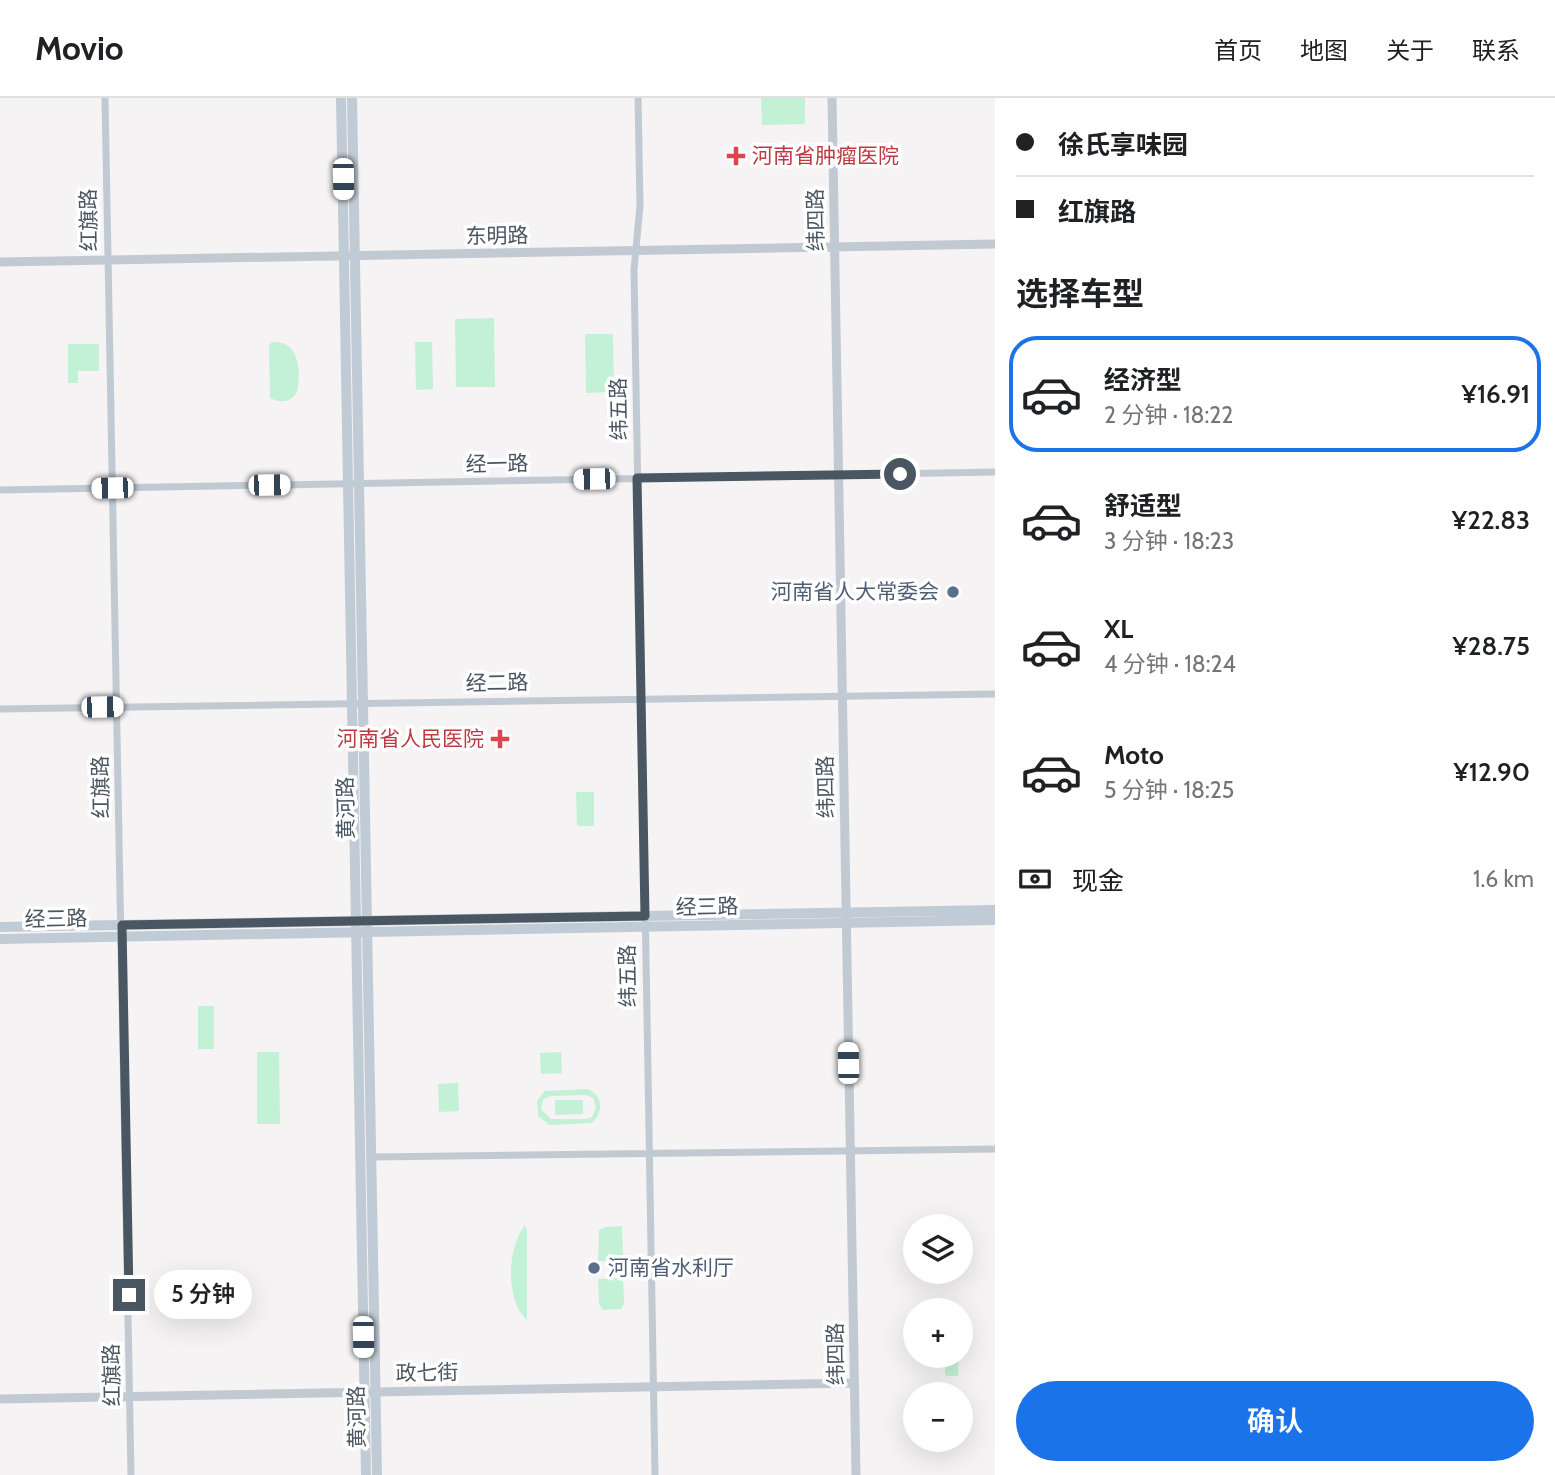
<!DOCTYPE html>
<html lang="zh">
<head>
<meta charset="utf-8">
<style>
  :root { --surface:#fff; --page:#f6f6f6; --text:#202124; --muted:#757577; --line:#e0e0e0; --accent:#1a73e8 }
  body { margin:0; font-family:Cabin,"Noto Sans SC",sans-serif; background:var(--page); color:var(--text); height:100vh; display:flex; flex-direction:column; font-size:26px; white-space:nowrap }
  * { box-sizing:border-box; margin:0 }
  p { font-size:23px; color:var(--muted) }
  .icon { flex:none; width:38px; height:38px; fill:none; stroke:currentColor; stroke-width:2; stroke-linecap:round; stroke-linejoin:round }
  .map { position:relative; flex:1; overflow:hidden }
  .sheet { display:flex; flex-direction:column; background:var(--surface); width:560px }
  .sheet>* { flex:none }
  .guide { display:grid; align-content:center; height:154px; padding:0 21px; background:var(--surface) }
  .tools { position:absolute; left:903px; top:1116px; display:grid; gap:14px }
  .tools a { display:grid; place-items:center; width:70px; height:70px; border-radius:50%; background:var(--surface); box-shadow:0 7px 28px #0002; font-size:35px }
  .end { position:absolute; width:32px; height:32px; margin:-16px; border:9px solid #4a5661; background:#fff; box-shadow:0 0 0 4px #fff }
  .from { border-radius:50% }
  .bubble { position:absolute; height:49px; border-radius:24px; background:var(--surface); box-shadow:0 7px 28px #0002; font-size:23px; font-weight:600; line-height:49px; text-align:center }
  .car { position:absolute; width:21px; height:42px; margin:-21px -10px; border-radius:9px; box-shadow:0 0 5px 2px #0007; background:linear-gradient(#fff 24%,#345 0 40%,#fff 0 76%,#345 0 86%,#fff 0) }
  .guide b { display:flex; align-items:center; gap:24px; height:66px; font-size:26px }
  .guide b+b { border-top:2px solid var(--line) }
  .guide i { width:18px; height:18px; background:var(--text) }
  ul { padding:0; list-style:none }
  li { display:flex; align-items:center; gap:21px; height:116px; margin:0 14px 10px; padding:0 7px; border:4px solid transparent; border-radius:28px }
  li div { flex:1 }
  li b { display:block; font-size:26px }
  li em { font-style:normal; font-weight:600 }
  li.active { border-color:var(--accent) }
  li>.icon { width:63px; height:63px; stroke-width:1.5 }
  h2 { padding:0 21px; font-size:32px; line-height:84px }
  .pay { display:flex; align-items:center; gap:18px; height:77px; padding:0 21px; font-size:26px }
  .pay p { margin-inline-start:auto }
  .button { display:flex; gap:14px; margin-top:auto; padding:14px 21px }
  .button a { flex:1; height:80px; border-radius:42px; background:var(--accent); color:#fff; font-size:28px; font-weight:600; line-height:80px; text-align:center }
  header { display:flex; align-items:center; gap:42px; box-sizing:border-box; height:98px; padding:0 35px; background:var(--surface); border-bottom:2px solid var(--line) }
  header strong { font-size:33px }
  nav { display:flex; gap:38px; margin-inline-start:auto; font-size:24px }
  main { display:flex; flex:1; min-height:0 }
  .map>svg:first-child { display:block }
  .green { fill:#c3f1d5; fill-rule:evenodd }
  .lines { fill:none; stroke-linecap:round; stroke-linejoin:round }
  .minor { stroke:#c1cad2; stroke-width:7 }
  .tertiary { stroke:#c1cad2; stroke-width:9 }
  .secondary { stroke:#c1cbd6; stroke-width:10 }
  .route { stroke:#4a5661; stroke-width:9 }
  .health-dot { fill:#e0444e; stroke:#fff; stroke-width:2.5 }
  .service-dot { fill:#5c6f8a; stroke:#fff; stroke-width:2.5 }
  .labels { text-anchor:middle; stroke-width:7; stroke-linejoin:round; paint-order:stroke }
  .health-label { font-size:21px; fill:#be3a42; stroke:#fff; text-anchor:start }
  .street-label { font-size:21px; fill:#4a5661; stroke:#fff }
  .service-label { font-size:21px; fill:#4e5e75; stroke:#fff; text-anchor:end }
</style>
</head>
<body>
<header>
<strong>Movio</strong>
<nav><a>首页</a><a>地图</a><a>关于</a><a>联系</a></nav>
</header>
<main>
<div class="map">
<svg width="995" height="1377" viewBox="0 0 995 1377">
  <rect width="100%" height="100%" fill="#f5f3f3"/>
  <!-- green -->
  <path class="green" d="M761 0H805V26L762 27Z
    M494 220 495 289H456L455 221Z
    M585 236H613L614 294 586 295Z
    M272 244C300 242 301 273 297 294 291 305 280 305 270 300L269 247Z
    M415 244H432L433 291 416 292Z
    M68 246H99V273H78V285H68Z
    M576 694H594V728H577Z
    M198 908H214V951H198Z
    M257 954H279L280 1026H257Z
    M561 954 562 975 541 976 540 955Z
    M458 985 459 1013 439 1014 438 986Z
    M588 991C603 999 604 1013 592 1025L549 1027 538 1018 537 1003 545 993ZM586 997 593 1000 596 1009 592 1019 586 1021H551L541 1011 543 1002 550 998Z
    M555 1002H583V1016L555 1017Z
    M525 1127 527 1132V1222C505 1202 507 1150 525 1127Z
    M622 1128 623 1163H598L599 1132 605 1129Z
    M623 1180 624 1206 621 1211 603 1212 599 1206 598 1181Z
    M945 1258H959L958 1278H947L945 1276Z"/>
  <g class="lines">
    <!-- minor -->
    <path class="minor" d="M105 0 131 1377
      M638 0 640 107 634 172 655 1377
      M0 392 995 374
      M0 611 995 596
      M372 1059 995 1051"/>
    <!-- tertiary -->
    <path class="tertiary" d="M832 0 856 1377
      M0 164 995 146
      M0 1301 854 1285"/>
    <!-- secondary -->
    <path class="secondary" d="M341 0 366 1377
      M352 0 377 1377
      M0 829 995 812
      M0 841 995 822"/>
  </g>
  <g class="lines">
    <!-- route -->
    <path class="route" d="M129 1197 122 827 645 818 637 380 900 376"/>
  </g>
  <!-- markers -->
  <g class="health-dot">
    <path d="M732.5 47.5h7v7h7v7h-7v7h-7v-7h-7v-7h7z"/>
    <path d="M496.5 630.5h7v7h7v7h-7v7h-7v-7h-7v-7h7z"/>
  </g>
  <g class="service-dot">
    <circle cx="953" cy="494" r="7"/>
    <circle cx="594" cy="1170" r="7"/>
  </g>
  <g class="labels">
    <!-- health labels -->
    <g class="health-label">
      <text x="752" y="65">河南省肿瘤医院</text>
      <text x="484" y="648" text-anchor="end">河南省人民医院</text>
    </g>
    <!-- street labels -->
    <g class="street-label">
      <text transform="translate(89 122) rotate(-91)" y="7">红旗路</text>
      <text transform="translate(816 122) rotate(-91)" y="7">纬四路</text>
      <text transform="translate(497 138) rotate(-1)" y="7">东明路</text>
      <text transform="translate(619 311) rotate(-91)" y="7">纬五路</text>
      <text transform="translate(497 366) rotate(-1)" y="7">经一路</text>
      <text transform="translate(497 585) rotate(-1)" y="7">经二路</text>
      <text transform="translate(101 689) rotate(-91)" y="7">红旗路</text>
      <text transform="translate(826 689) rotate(-91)" y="7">纬四路</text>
      <text transform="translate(346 710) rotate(-91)" y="7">黄河路</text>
      <text transform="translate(707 809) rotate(-1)" y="7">经三路</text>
      <text transform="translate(56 821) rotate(-1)" y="7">经三路</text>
      <text transform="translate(628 878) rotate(-91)" y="7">纬五路</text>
      <text transform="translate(836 1256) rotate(-91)" y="7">纬四路</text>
      <text transform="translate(427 1275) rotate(-1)" y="7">政七街</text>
      <text transform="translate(112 1277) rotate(-91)" y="7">红旗路</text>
      <text transform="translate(357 1319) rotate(-91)" y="7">黄河路</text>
    </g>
    <!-- service labels -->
    <g class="service-label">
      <text x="939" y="501">河南省人大常委会</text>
      <text x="608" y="1177" text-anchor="start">河南省水利厅</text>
    </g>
  </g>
</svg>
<div class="tools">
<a><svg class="icon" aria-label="layers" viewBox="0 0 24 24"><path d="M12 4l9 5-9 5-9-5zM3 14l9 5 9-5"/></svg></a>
<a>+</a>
<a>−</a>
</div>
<i class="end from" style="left:900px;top:376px"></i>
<i class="end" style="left:129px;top:1197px"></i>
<div class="bubble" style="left:154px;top:1172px;width:98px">5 分钟</div>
<i class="car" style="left:343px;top:81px;rotate:179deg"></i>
<i class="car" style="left:594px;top:381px;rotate:269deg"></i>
<i class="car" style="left:269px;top:387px;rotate:89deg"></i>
<i class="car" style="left:112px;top:390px;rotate:269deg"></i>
<i class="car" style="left:102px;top:609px;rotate:89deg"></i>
<i class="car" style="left:848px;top:965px;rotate:359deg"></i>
<i class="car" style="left:363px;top:1239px;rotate:179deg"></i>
</div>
<section class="sheet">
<div class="guide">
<b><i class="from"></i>徐氏享味园</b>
<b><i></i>红旗路</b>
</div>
<h2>选择车型</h2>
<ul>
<li class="active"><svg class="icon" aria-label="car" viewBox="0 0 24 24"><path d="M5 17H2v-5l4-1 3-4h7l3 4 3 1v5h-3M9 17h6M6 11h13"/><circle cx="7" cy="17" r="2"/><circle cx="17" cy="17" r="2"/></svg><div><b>经济型</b><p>2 分钟 · 18:22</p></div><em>¥16.91</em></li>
<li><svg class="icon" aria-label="car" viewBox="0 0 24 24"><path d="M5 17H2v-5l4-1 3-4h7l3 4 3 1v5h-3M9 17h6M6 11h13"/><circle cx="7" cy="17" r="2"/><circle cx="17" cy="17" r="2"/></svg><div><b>舒适型</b><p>3 分钟 · 18:23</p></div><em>¥22.83</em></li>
<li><svg class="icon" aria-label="car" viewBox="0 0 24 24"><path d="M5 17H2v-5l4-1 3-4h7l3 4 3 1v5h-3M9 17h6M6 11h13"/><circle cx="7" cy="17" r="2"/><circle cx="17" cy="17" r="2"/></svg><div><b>XL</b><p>4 分钟 · 18:24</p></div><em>¥28.75</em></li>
<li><svg class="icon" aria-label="car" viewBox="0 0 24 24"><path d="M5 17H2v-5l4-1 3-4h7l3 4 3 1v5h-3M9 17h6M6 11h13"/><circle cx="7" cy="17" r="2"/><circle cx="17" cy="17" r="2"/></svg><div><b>Moto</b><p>5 分钟 · 18:25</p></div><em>¥12.90</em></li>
</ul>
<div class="pay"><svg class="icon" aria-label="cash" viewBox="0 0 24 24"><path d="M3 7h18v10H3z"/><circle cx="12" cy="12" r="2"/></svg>现金<p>1.6 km</p></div>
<div class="button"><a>确认</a></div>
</section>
</main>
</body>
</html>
